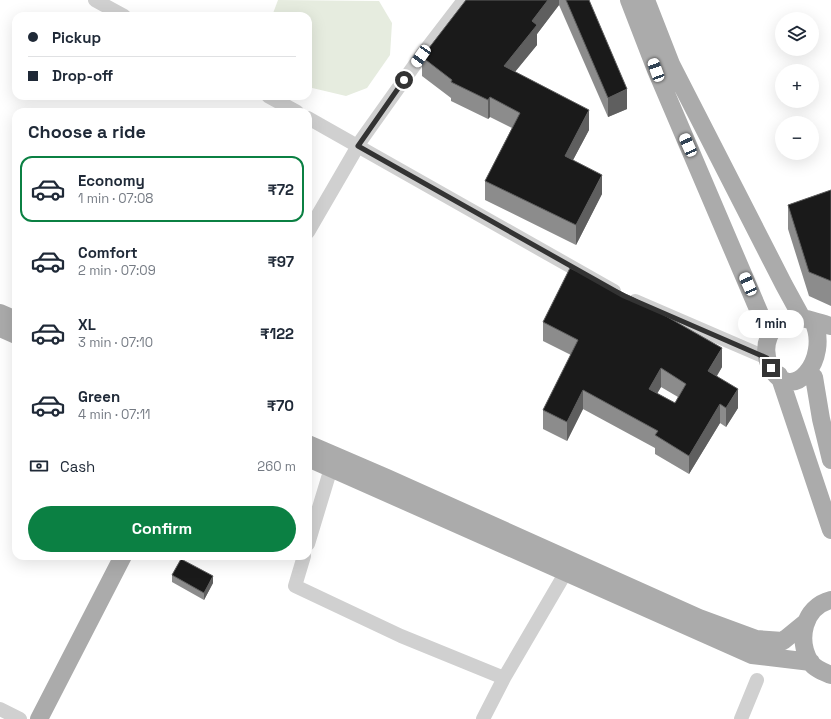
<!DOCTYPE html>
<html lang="en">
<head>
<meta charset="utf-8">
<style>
  :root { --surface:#fff; --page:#f2f2f3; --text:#1f2937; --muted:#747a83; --line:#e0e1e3; --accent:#0b8043 }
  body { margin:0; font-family:"Space Grotesk",sans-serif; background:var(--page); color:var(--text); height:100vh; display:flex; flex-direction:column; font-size:15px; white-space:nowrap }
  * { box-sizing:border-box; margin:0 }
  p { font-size:13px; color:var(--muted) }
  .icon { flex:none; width:22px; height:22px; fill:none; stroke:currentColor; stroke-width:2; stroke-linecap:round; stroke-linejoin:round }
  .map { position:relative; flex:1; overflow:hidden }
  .sheet { position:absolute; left:12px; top:108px; width:300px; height:452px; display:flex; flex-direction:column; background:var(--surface); border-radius:12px; box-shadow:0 4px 16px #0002 }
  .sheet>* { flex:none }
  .hud { position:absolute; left:12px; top:12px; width:300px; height:88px; border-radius:12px; box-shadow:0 4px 16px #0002; display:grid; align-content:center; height:88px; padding:0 16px; background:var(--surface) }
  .buttons { position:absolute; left:775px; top:12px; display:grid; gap:8px }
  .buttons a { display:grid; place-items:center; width:44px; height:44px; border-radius:50%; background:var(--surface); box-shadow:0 4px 16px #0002; font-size:20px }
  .end { position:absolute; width:18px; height:18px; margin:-9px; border:5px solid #333; background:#fff; box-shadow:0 0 0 2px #fff }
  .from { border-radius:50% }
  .bubble { position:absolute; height:28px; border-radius:14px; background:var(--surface); box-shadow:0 4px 16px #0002; font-size:13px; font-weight:700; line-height:28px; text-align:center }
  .car { position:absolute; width:12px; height:24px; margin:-12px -6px; border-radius:5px; box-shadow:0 0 3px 1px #0007; background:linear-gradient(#fff 24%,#345 0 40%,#fff 0 76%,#345 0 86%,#fff 0) }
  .hud b { display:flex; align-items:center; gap:14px; height:38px; font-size:15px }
  .hud b+b { border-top:1px solid var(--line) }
  .hud i { width:10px; height:10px; background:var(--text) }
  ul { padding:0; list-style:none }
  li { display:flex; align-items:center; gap:12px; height:66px; margin:0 8px 6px; padding:0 8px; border:2px solid transparent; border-radius:12px }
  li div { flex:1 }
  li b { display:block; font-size:15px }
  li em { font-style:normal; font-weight:700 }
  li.on { border-color:var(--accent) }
  li>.icon { width:36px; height:36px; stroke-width:1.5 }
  h2 { padding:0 16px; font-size:18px; line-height:48px }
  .pay { display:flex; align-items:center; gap:10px; height:44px; padding:0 16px; font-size:15px }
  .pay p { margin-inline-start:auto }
  .primary-button { display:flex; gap:8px; margin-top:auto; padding:8px 16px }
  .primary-button a { flex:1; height:46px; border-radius:24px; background:var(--accent); color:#fff; font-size:16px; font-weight:700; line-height:46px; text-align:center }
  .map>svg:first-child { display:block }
  .green { fill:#e6ecdf }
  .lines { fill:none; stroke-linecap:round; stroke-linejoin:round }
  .minor { stroke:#d0d0d0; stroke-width:14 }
  .major { stroke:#ababab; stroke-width:18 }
  .wall { fill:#8c8c8c; fill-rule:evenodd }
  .shaded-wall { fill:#5f5f5f }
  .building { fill:#1a1a1a; stroke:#5f5f5f; fill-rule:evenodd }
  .route { stroke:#333; stroke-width:5 }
</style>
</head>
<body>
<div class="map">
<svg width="831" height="719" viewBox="0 0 831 719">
  <rect width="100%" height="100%" fill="#fff"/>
  <!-- green -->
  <path class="green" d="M278 0 379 1 392 23 390 55 367 88 346 96 308 87V16H272Z"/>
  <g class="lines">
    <!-- minor -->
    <path class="minor" d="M95 0 124 16
      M268 96 297 112
      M308 118 614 291
      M308 232 362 139 421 56 464 0
      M635 301 767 358
      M308 544 331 468
      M304 556 295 586 401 636 504 678 566 572
      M0 709 20 719
      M483 719 504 678
      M741 719 757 680"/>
    <!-- major -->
    <path class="major" d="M629 0 656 70 769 335
      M646 0 671 64 784 285 802 318
      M0 313 16 320
      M813 321C831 358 792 408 770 366 761 347 769 322 792 318 804 316 819 323 831 326
      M0 328 16 335
      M779 375 831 530
      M814 377 821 419 831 460
      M308 444 387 478 699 618 756 639 783 641 805 623
      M308 458 752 655 811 662
      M831 600C803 607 797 640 810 662 815 669 824 672 831 675
      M39 719 123 556"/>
  </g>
  <!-- wall -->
  <path class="wall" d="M466 0H589L627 109 608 117 559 5 537 34V45L515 72 589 130 573 160 602 194 576 245 485 200V181L512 128 490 117 488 119 451 101V98L422 76V57Z
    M831 190V306L809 296 788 229V205Z
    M543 322 722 367 717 376 738 408 726 427 720 423 689 474 655 454V448L583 409 567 441 543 429V410L571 355 543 341ZM661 387 678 397 675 403 657 393Z
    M172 575 213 583 204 600 172 582Z"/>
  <!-- shaded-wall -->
  <path class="shaded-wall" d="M548 0H559V5L537 34V45L504 85V66L532 21Z
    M627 89V109L608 117V98Z
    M490 97V117L488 119V100Z
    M589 110V130L565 175V156Z
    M602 175V194L576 245V225Z
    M722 348V367L708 390V371Z
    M661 368V387L649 408V389Z
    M738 389V408L726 427V408Z
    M583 390V409L567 441V422Z
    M720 404V423L689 474V456Z
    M213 576V583L204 600V593Z"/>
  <!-- building -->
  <path class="building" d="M466 0H548L532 21 537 25 504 66 589 110 565 156 602 175 576 225 485 181 520 113 490 97 488 100 451 82 452 80 422 57Z
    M566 0H589L627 89 608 98Z
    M831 190V281L809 272 788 205Z
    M570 268 634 298 722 348 708 371 738 389 726 408 720 404 689 456 655 435 658 431 583 390 567 422 543 410 578 340 543 322ZM661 368 686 384 675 403 649 389Z
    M181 559 213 576 204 593 172 575Z"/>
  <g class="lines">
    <!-- route -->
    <path class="route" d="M404 80 358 146 624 296 767 358 771 368"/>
  </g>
</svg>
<div class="buttons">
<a><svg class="icon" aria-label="layers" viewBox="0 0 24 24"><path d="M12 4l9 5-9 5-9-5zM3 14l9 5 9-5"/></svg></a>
<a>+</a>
<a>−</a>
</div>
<i class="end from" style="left:404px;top:80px"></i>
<i class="end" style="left:771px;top:368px"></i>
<div class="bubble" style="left:738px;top:310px;width:66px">1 min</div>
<i class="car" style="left:421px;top:56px;rotate:215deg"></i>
<i class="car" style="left:656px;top:70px;rotate:340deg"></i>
<i class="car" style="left:688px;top:145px;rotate:336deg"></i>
<i class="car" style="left:748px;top:284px;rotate:336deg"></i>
<div class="hud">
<b><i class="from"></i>Pickup</b>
<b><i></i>Drop-off</b>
</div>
<section class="sheet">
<h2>Choose a ride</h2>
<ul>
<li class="on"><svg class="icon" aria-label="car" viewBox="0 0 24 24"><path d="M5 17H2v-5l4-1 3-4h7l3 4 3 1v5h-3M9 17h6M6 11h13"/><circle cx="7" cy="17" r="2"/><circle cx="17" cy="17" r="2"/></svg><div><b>Economy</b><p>1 min · 07:08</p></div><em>₹72</em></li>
<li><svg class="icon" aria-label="car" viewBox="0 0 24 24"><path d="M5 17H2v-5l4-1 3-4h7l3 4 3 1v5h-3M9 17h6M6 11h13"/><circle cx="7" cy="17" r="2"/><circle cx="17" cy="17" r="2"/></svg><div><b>Comfort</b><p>2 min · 07:09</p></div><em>₹97</em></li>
<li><svg class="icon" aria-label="car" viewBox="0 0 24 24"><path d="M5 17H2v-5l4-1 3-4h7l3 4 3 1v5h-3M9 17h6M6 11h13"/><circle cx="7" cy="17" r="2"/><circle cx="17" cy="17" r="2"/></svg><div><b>XL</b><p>3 min · 07:10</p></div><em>₹122</em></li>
<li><svg class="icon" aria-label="car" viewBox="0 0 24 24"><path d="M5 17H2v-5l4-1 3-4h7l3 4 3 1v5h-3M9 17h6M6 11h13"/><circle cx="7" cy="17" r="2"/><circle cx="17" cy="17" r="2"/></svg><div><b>Green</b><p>4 min · 07:11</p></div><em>₹70</em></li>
</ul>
<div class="pay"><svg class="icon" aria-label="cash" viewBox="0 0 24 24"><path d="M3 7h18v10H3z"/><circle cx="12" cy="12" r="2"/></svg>Cash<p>260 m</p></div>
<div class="primary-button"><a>Confirm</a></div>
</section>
</div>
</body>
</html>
